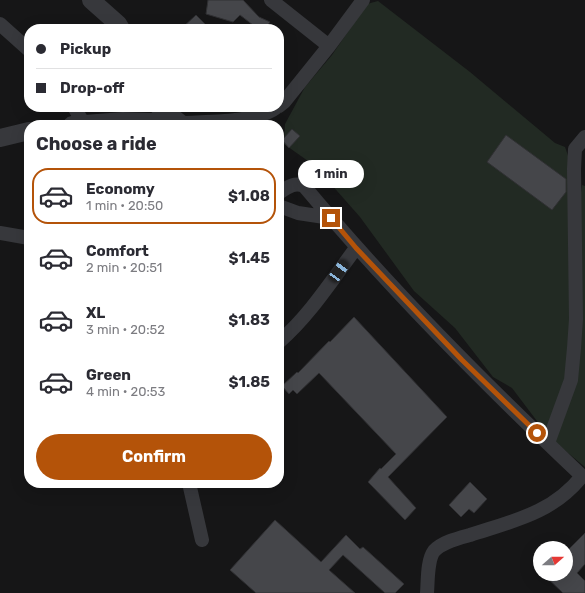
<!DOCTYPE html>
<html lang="en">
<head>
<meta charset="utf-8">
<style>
  :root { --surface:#fff; --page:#f7f7f7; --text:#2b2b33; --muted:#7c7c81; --line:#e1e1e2; --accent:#b45309 }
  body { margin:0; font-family:Rubik,sans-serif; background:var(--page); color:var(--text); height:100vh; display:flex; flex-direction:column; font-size:15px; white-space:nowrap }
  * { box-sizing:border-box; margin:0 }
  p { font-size:13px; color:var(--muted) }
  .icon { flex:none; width:22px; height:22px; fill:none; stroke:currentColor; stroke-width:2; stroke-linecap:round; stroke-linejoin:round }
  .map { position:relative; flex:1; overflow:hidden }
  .drawer { position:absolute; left:24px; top:120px; width:260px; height:368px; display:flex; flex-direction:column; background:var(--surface); border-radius:16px; box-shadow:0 4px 16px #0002 }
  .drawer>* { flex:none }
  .top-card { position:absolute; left:24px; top:24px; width:260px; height:88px; border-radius:16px; box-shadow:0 4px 16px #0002; display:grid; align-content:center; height:88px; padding:0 12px; background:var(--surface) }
  .needle { width:26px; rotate:69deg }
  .tools { position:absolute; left:533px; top:541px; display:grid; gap:8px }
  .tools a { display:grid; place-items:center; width:40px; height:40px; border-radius:50%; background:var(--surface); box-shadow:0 4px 16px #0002; font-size:20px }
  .end { position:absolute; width:18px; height:18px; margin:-9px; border:5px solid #b45309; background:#fff; box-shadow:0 0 0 2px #fff }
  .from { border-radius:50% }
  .bubble { position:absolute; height:28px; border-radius:14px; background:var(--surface); box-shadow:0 4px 16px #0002; font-size:13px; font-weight:700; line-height:28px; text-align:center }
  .car { position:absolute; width:12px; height:24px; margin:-12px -6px; border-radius:5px; box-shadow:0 0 3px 1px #0007; background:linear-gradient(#222 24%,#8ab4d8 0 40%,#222 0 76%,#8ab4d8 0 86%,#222 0) }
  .top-card b { display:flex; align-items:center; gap:14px; height:38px; font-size:15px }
  .top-card b+b { border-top:1px solid var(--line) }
  .top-card i { width:10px; height:10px; background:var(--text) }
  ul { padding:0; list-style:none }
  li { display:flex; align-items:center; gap:12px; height:56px; margin:0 8px 6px; padding:0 4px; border:2px solid transparent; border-radius:16px }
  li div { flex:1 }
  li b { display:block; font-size:15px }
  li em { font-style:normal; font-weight:700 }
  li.selected { border-color:var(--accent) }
  li>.icon { width:36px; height:36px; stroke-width:1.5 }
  h2 { padding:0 12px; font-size:18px; line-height:48px }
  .action { display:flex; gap:8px; margin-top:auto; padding:8px 12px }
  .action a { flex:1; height:46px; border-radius:24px; background:var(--accent); color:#fff; font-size:16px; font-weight:700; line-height:46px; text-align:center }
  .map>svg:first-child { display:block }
  .green { fill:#222a23 }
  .building { fill:#45464a; stroke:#303033 }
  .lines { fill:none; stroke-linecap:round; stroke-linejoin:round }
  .minor { stroke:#37383c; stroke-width:14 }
  .tertiary { stroke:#37383c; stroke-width:18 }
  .route { stroke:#b45309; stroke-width:5 }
</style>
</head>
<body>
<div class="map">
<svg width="585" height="593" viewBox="0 0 585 593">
  <rect width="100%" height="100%" fill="#161617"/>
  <!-- green -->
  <path class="green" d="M378 1 470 72 555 143 565 147 574 173 570 363 546 433 512 388 493 377 455 328 414 291 360 217 315 166 284 144 285 124 305 87 332 55 367 4Z
    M582 185 585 186V467L551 439 573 381 578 214Z"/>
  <!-- building -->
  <path class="building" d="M208 0H243L259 17 270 22 265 29H258L240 15 233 22 206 14Z
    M196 15 210 29H181Z
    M292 129 300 136 289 148 282 140Z
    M506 135 566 179V192L552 210 487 162Z
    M354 317 447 417 388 477 416 508 405 520 368 482 380 468 381 469 396 454 319 373 297 394 293 390 289 394 282 386 297 372 298 373 329 341 330 342Z
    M470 482 487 499 474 513 469 509 461 517 449 505Z
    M275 520 321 562 346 535 360 549 363 547 404 584 395 593H385L343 555 329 570 355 593H256L230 570Z
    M585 533V564L577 573 585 581V593H563L543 574H566V552Z"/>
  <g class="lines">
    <!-- minor -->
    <path class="minor" d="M271 0 329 46
      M0 24 29 50
      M279 106 284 102 329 46 363 0
      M74 107 84 124
      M180 123C206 122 257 123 277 107
      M279 193C288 187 294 182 304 186 390 289 485 384 582 476 553 513 513 521 470 535 459 538 442 542 434 551 427 560 428 582 427 593
      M279 206 298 213 331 218
      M0 233 29 238
      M279 342C310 315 332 280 356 248
      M548 443 571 380 574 348 576 319 574 169 575 149 585 137
      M189 483 202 540"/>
    <!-- tertiary -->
    <path class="tertiary" d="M91 0 118 24 121 29
      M159 107 180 123
      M72 125 123 121 180 123
      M0 138 29 131"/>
  </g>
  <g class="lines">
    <!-- route -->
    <path class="route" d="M331 218 356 248 462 360 537 433"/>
  </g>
</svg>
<div class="tools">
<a><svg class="needle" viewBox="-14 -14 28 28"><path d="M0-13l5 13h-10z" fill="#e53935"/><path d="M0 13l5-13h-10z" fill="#7c7c81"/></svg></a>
</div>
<i class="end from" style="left:537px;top:433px"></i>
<i class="end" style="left:331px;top:218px"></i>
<div class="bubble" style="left:298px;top:160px;width:66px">1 min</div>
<i class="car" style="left:339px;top:271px;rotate:36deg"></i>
<div class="top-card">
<b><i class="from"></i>Pickup</b>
<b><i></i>Drop-off</b>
</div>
<section class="drawer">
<h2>Choose a ride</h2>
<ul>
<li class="selected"><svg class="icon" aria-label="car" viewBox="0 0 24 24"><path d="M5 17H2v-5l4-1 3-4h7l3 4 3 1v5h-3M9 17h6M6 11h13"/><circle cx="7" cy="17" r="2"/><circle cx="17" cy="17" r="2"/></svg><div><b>Economy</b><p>1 min · 20:50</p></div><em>$1.08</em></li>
<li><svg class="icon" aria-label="car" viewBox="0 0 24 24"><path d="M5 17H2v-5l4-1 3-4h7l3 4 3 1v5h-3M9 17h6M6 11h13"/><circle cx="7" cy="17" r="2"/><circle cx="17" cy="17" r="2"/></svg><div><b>Comfort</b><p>2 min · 20:51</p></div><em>$1.45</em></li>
<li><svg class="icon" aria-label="car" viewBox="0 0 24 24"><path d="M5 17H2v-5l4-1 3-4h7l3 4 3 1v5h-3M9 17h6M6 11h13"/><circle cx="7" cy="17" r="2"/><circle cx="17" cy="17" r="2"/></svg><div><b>XL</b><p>3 min · 20:52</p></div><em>$1.83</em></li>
<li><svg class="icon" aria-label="car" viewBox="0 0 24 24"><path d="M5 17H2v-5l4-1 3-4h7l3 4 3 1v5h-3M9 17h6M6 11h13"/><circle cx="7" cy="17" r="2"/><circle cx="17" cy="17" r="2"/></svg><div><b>Green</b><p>4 min · 20:53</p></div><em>$1.85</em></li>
</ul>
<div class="action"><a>Confirm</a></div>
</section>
</div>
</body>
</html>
